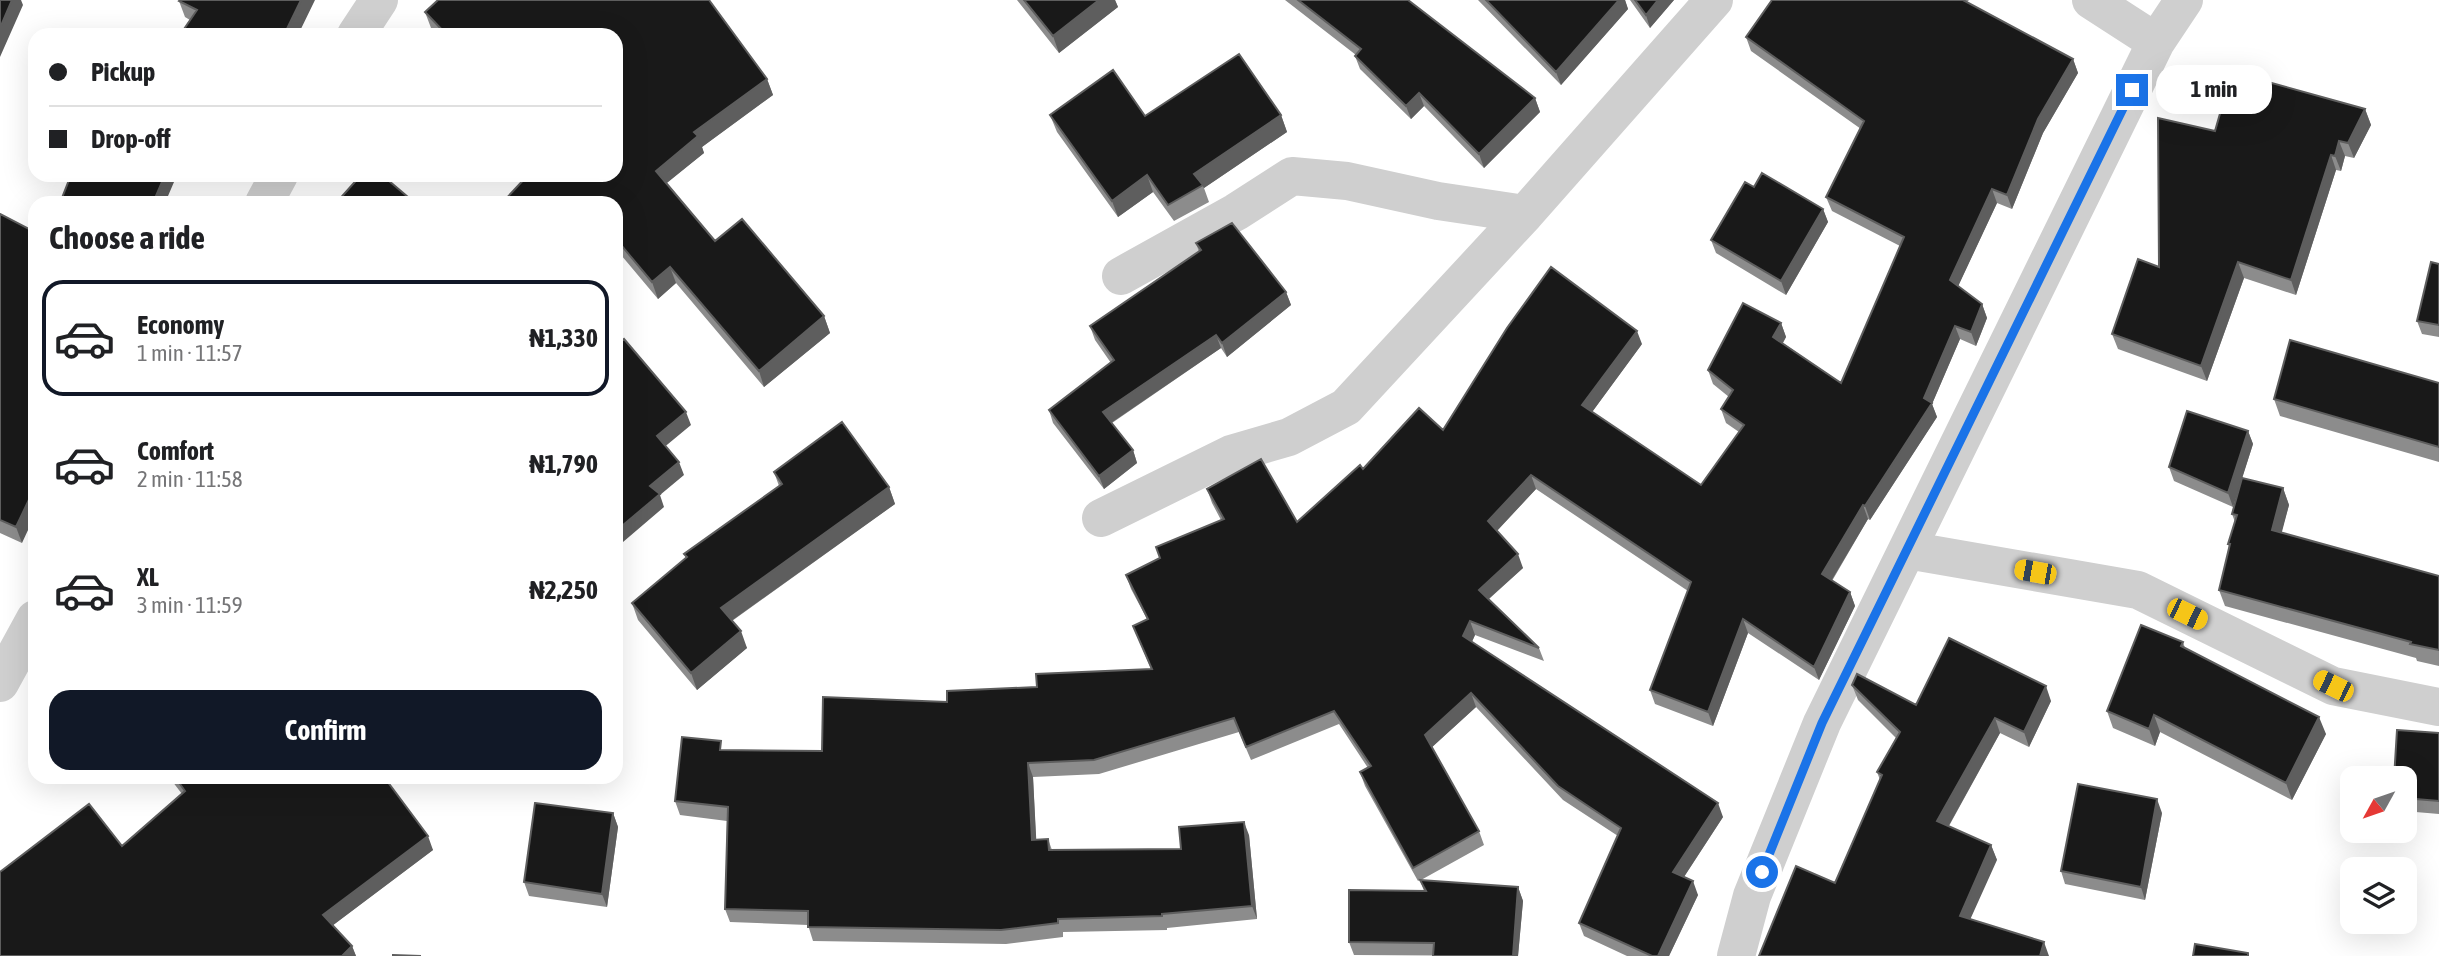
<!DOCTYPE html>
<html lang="en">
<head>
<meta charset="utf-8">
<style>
  :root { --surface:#fff; --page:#f2f2f2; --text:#202124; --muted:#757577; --line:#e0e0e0; --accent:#111827 }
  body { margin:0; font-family:"Asap Condensed",sans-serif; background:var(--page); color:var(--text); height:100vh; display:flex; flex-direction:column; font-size:26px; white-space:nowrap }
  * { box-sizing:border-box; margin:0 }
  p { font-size:23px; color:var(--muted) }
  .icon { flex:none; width:38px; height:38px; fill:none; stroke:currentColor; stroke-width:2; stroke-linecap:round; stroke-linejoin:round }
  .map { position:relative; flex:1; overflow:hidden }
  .panel { position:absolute; left:28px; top:196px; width:595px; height:588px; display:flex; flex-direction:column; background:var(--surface); border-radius:21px; box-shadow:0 7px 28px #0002 }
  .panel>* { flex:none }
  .guide { position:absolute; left:28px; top:28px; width:595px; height:154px; border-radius:21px; box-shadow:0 7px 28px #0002; display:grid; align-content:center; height:154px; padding:0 21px; background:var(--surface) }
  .needle { width:46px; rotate:230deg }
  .tools { position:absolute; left:2340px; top:766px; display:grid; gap:14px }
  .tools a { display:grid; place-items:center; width:77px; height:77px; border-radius:14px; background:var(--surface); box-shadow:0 7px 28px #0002; font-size:35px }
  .end { position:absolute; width:32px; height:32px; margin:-16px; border:9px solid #1a73e8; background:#fff; box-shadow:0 0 0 4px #fff }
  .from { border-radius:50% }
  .bubble { position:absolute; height:49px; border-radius:21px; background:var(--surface); box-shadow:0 7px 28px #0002; font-size:23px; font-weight:700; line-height:49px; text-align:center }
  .car { position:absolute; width:21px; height:42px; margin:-21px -10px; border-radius:9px; box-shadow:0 0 5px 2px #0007; background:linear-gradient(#f5c518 24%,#345 0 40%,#f5c518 0 76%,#345 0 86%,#f5c518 0) }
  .guide b { display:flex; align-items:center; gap:24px; height:66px; font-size:26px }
  .guide b+b { border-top:2px solid var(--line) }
  .guide i { width:18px; height:18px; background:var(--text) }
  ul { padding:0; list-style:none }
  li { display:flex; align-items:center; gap:21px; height:116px; margin:0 14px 10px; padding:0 7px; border:4px solid transparent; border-radius:21px }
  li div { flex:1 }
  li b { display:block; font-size:26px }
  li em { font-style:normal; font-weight:700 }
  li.on { border-color:var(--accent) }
  li>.icon { width:63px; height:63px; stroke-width:1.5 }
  h2 { padding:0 21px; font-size:32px; line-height:84px }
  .action { display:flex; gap:14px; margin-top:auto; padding:14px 21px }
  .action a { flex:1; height:80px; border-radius:21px; background:var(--accent); color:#fff; font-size:28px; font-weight:700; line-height:80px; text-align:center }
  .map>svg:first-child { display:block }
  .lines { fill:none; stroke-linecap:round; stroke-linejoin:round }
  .minor { stroke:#cfcfcf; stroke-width:38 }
  .wall { fill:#8c8c8c }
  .shaded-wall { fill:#5e5e5e }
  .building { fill:#191919; stroke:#5e5e5e; stroke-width:2 }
  .route { stroke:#1a73e8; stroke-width:9 }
</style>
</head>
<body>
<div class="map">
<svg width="2439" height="956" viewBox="0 0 2439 956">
  <rect width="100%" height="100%" fill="#fff"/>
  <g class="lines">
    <!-- minor -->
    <path class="minor" d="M2091 0 2156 42
      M356 35 379 0
      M264 203 279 175
      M1121 276 1236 212 1292 176 1347 181 1438 201 1525 214
      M1101 518 1231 454 1289 437 1346 407 1525 214 1714 0
      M1907 550 2138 590 2333 686 2439 707
      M0 683 35 619
      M1736 956 1752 896 1822 723 2156 42 2184 0"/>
  </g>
  <!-- wall -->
  <path class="wall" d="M438 0H709L767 79 773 95 702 147 704 153 666 183 715 241 742 219 824 316 830 333 764 387 676 283 658 299 616 249V203H502L528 175H616V35H437L431 28 425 12Z
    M1017 0H1115L1118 7 1059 53Z
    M1285 0H1408L1535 98 1540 112 1484 168 1424 106 1411 119 1360 69 1355 56 1356 55Z
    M1478 0H1625L1628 9 1561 85Z
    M1630 0H1674L1650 28Z
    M1772 0H1969L1967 2 2073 59 2078 73 2043 133 2012 209 1997 203 1958 286 1982 304 1987 318 1976 346 1960 339 1932 404 1937 417 1870 520 1868 519 1832 581 1850 592 1855 606 1819 680 1748 633 1713 726 1655 704 1650 690 1688 591 1536 489 1497 531 1523 568 1489 599 1539 648 1544 661 1475 635 1472 642 1723 817 1684 877 1698 895 1669 956H1627L1584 936 1579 923 1618 836 1563 800 1476 707 1432 747 1479 831 1484 845 1421 880 1518 887 1523 901 1518 956 1354 955 1349 942 1424 891 1420 880 1418 881 1365 786 1360 772 1368 768 1339 724 1251 760 1239 732 1099 774 1033 777 1036 840 1048 839 1052 850 1181 849 1249 835 1257 919 1167 928V930L1063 932V937L1006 944 813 941 808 925 730 922 725 909 727 821 680 815 675 801 724 750 822 751 947 702 1151 669 1133 626 1147 619 1131 589 1126 575 1160 558 1221 520 1212 503 1207 489 1297 522 1363 469 1443 430 1642 344 1592 412 1701 485 1739 432 1726 423 1721 409 1729 397 1713 384 1708 370 1781 323 1786 337 1783 343 1841 383 1900 246 1832 211 1826 197 1861 129 1751 51 1746 37Z
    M179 1 298 35 190 20 185 17Z
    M2365 109 2371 125 2354 158 2345 156 2341 171 2336 170 2296 295 2244 278 2207 381 2118 349 2112 334 2159 267 2215 131Z
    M1050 115H1281L1287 132 1204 188 1209 202 1174 221 1153 192 1118 217 1057 132Z
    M1754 187 1823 209 1828 222 1786 295 1716 253 1711 240Z
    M0 214 22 543 0 533Z
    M1196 243 1286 292 1291 305 1227 357 1221 348 1112 423 1133 450 1137 463 1104 489 1053 423 1049 410 1111 363 1095 340 1090 326 1199 252Z
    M2439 264V337L2422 334 2417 321Z
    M2439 383V462L2280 416 2274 399Z
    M2248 431 2253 444 2242 478 2283 488 2289 505 2281 533 2439 576V666L2417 661 2416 658 2225 606 2219 590 2229 547 2228 544 2235 522 2232 514 2241 481 2233 507 2174 481 2169 467Z
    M774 472 889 487 895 504 732 621 747 648 697 690 638 620 632 603 686 558 684 554 779 486Z
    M2183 642 2185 648 2326 734 2292 800 2160 732 2155 746 2113 728 2107 711Z
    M1852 685 1916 705 2051 701 2029 747 2000 733 1949 826 1991 845 1997 860 1835 883 1880 780 1877 772 1896 738 1858 700Z
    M2439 733V814L2404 811V779Z
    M169 777H384L433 850 333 925 352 946 356 956H0L182 794Z
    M613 813 618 827 607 907 529 896 524 882Z
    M2162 813 2145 900 2065 884 2061 871Z"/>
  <!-- shaded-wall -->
  <path class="shaded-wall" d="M12 0H21L23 5 0 57V28Z
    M301 0H315L298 35H284Z
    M1099 0H1115L1118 7 1059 53 1053 36Z
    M1619 0H1625L1628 9 1561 85 1556 72Z
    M1658 0H1674L1650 28 1646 15Z
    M2073 59 2078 73 2043 133 2012 209 2007 195 2038 119Z
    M767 79 773 95 702 147 704 153 662 187 656 171 694 132Z
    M1419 93 1424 106 1411 119 1406 106Z
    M1535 98 1540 112 1484 168 1479 154Z
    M2365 109 2371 125 2354 158 2348 143Z
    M1281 115 1287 132 1204 188 1194 174Z
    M2339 141 2345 156 2341 171 2335 156Z
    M2331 155 2336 170 2296 295 2291 280Z
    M165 175H177L165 203H153Z
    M1147 175 1153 192 1118 217 1112 201Z
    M1992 189 1997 203 1955 293 1950 280Z
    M1823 209 1828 222 1786 295 1781 281Z
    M2238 262 2244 278 2207 381 2201 366Z
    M670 267 676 283 658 299 652 282Z
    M1286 292 1291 305 1227 357 1222 343Z
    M1982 304 1987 318 1976 346 1971 332Z
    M824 316 830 333 764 387 759 371Z
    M1781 323 1786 337 1778 351 1773 337Z
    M1955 326 1960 339 1932 404 1937 417 1870 520 1865 506 1924 398Z
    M1637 331 1642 344 1587 419 1582 405Z
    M1216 335 1221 348 1108 425 1103 412Z
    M686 412 691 425 662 449 657 436Z
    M2248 431 2253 444 2233 507 2228 493Z
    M1133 450 1137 463 1104 489 1099 476Z
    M679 462 684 475 660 495 664 507 616 548V531L650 486Z
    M1531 475 1536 489 1493 535 1488 521Z
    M35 487V515L22 543 16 527Z
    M889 487 895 504 727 624 721 608Z
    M2283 488 2289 505 2278 547 2272 530Z
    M1863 505 1868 519 1827 588 1822 574Z
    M1518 554 1523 568 1484 603 1479 590Z
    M1850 592 1855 606 1819 680 1814 667Z
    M1743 619 1748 633 1713 726 1708 712Z
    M1470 621 1475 635 1468 650 1463 636Z
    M741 631 747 648 697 690 691 673Z
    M2046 686 2051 701 2029 747 2024 732Z
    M1471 693 1476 707 1430 749 1425 735Z
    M2154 715 2160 732 2155 746 2149 729Z
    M2319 717 2326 734 2292 800 2286 783Z
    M1995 718 2000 733 1943 836 1937 821Z
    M1028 763 1033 777 1037 854 1032 840Z
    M2157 799 2162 813 2145 900 2141 887Z
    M1718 803 1723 817 1678 886 1673 872Z
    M613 813 618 827 607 907 602 894Z
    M1244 822 1249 835 1257 919 1252 906Z
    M428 836 433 850 328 929 323 915Z
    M1991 845 1997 860 1965 931 1960 916Z
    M1693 881 1698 895 1669 956H1658Z
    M1518 887 1523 901 1518 956H1513Z
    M2044 942 2049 956H2040Z
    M352 946 356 956H342Z"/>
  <!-- building -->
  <path class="building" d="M0 0H12L0 28Z
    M180 0H301L284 35H180L197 10 179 1Z
    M438 0H709L767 79 694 132 698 136 656 171 715 241 742 219 824 316 759 371 670 267 652 282 616 239V203H502L528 175H616V35H447L425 12Z
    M1024 0H1099L1053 36Z
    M1298 0H1408L1535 98 1479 154 1419 93 1406 106 1355 56 1361 49Z
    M1486 0H1619L1556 72Z
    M1635 0H1658L1646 15Z
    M1772 0H1963L2073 59 2038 119 2007 195 1992 189 1950 280 1982 304 1971 332 1955 326 1924 398 1932 403 1865 506 1863 505 1822 574 1850 592 1814 667 1743 619 1708 712 1650 690 1691 582 1531 475 1488 521 1518 554 1479 590 1539 648 1470 621 1463 636 1718 803 1673 872 1693 881 1658 956H1652L1579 923 1621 828 1558 786 1471 693 1425 735 1479 831 1413 868 1360 772 1371 766 1334 711 1246 747 1234 718 1094 760 1028 763 1032 840 1048 839 1049 850 1181 849 1179 827 1244 822 1252 906 1162 914V916L1058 919V923L1001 930 808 927V911L725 909 728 807 675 801 682 737 721 741 720 750 822 751 823 697 947 702V691L1037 687 1036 674 1152 669 1133 626 1148 619 1126 575 1160 558 1156 547 1224 519 1207 489 1261 459 1297 522 1360 465 1363 469 1419 408 1443 430 1507 328 1551 267 1637 331 1582 405 1701 485 1744 425 1721 409 1733 390 1708 370 1743 303 1781 323 1773 337 1841 383 1904 237 1826 197 1864 121 1746 37Z
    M1239 54 1281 115 1194 174 1203 185 1168 205 1147 175 1112 201 1050 115 1113 70 1145 116Z
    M2232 72 2365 109 2348 143 2339 141 2335 156 2331 155 2291 280 2238 262 2201 366 2112 334 2138 259 2159 267 2158 118 2215 131Z
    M1762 173 1823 209 1781 281 1711 240 1745 182 1754 187Z
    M71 175H165L153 203H60Z
    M361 175H382L415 203H336Z
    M0 214 35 232V487L16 527 0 520Z
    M1232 223 1286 292 1222 343 1216 335 1103 412 1133 450 1099 476 1049 410 1114 360 1090 326 1201 250 1196 243Z
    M2431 262 2439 264V325L2417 321Z
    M624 339 686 412 657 436 679 462 650 486 660 494 616 531V346Z
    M2290 340 2439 383V447L2274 399Z
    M2187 411 2248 431 2228 493 2169 467Z
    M842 422 889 487 721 608 741 631 691 673 632 603 687 557 684 554 782 484 774 472Z
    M2242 478 2283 488 2272 530 2439 576V650L2410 644 2411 642 2219 590 2230 544H2228L2237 515 2232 514Z
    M2141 625 2183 642 2181 646 2319 717 2286 783 2154 715 2149 729 2107 711Z
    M1949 638 2046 686 2024 732 1995 718 1937 821 1991 845 1960 916 2044 942 2040 956H1759L1796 866 1835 883 1882 775 1877 772 1900 732 1852 685 1857 674 1916 705Z
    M2397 730 2439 733V801L2404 798V779H2394Z
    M175 777H384L428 836 323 915 352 946 342 956H0V872L89 804 122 846 185 791Z
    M2078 784 2157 799 2141 887 2061 871Z
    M535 803 613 813 602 894 524 882Z
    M1420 880 1518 887 1513 956H1433L1434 943 1349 942V890L1426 891Z
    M2195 944 2248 953V956H2193Z
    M393 955 421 956H393Z"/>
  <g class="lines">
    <!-- route -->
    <path class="route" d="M1762 872 1822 723 2132 90"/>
  </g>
</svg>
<div class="tools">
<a><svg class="needle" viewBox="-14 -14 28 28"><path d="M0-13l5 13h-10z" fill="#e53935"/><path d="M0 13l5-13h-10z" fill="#757577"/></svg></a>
<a><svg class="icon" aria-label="layers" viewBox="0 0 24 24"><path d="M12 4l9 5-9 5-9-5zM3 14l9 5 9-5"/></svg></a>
</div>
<i class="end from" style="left:1762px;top:872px"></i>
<i class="end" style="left:2132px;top:90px"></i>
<div class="bubble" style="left:2156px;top:65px;width:116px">1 min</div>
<i class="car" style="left:2035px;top:572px;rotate:280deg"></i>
<i class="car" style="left:2187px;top:614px;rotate:116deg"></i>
<i class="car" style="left:2333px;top:686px;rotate:296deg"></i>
<div class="guide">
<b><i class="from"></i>Pickup</b>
<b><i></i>Drop-off</b>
</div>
<section class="panel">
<h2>Choose a ride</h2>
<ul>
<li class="on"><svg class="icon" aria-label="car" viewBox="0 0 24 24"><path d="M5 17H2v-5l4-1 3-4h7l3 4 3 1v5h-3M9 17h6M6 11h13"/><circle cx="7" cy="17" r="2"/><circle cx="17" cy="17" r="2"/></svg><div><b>Economy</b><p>1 min · 11:57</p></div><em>₦1,330</em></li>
<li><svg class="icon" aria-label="car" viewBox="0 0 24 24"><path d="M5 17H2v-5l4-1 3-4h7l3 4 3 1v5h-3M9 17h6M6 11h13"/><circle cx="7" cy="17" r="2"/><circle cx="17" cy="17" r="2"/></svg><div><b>Comfort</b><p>2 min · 11:58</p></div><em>₦1,790</em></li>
<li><svg class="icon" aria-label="car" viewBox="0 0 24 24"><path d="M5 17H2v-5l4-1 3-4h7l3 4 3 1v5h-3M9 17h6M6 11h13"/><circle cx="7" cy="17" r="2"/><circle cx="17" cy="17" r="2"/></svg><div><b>XL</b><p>3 min · 11:59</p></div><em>₦2,250</em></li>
</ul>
<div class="action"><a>Confirm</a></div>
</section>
</div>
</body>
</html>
